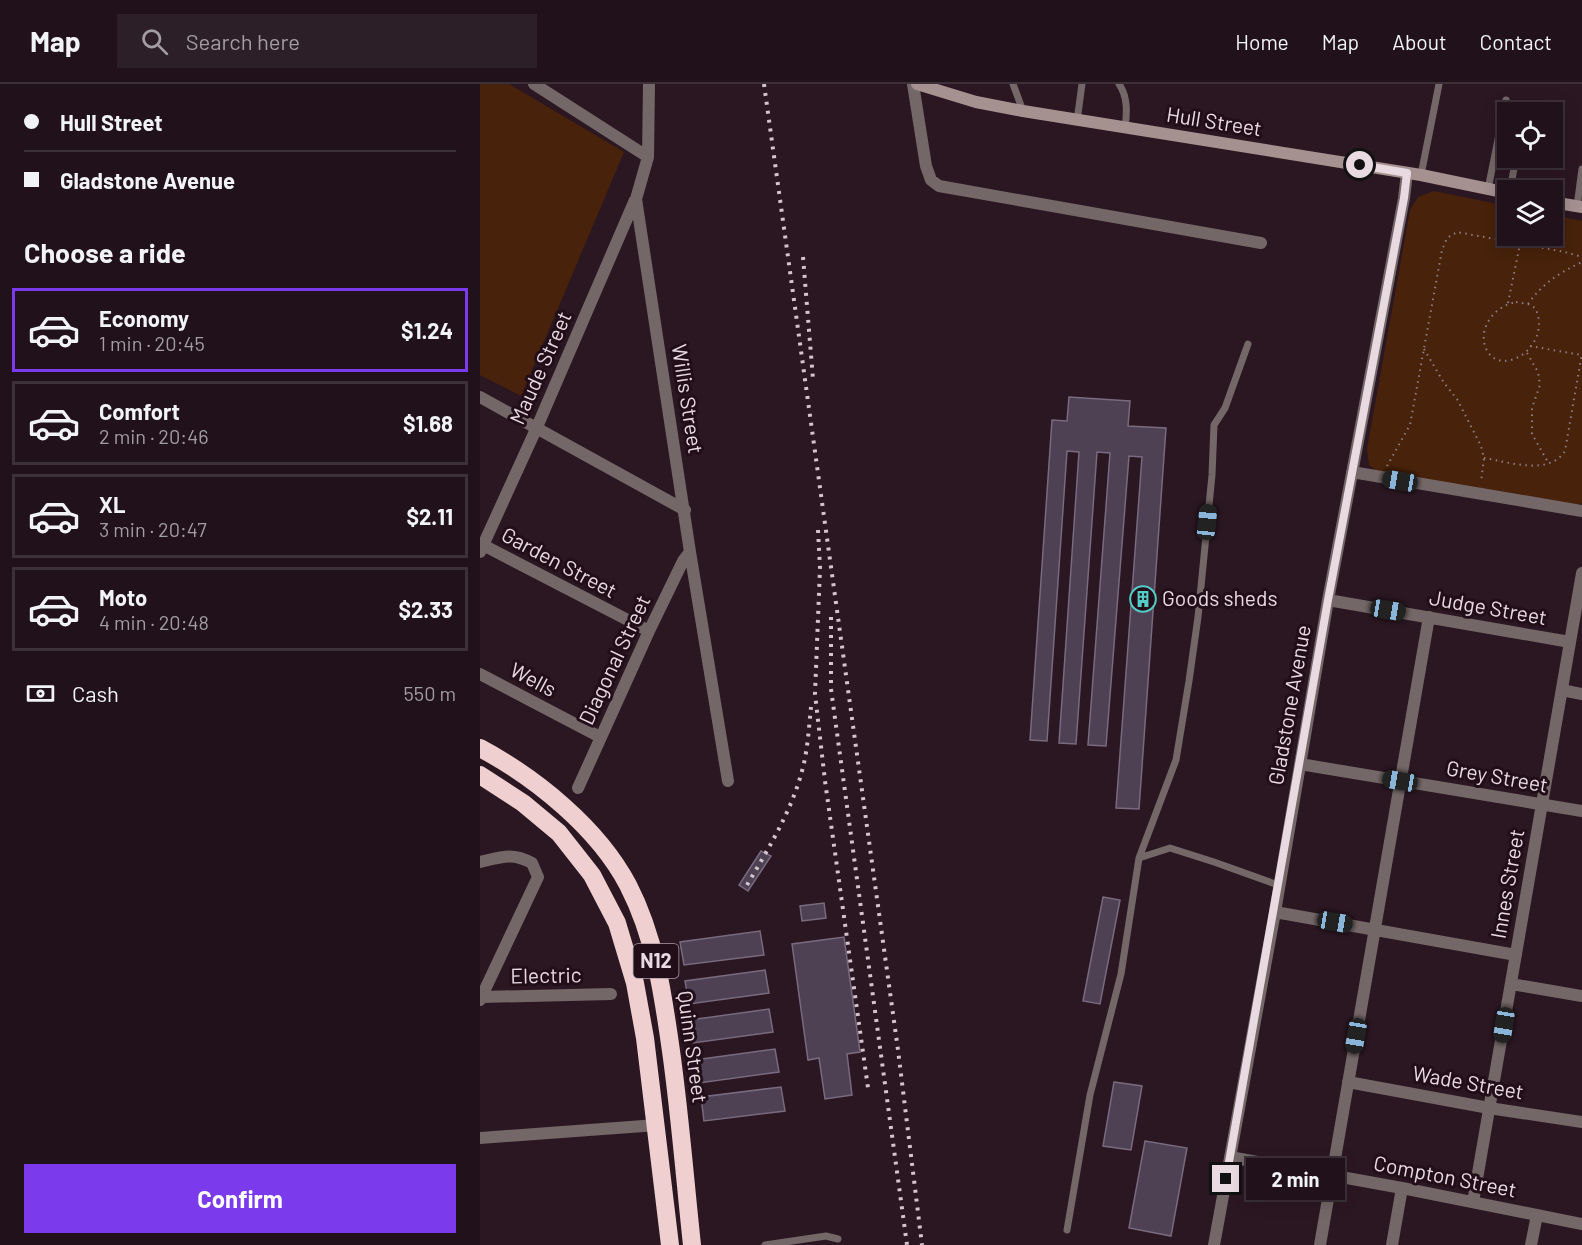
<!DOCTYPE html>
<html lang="en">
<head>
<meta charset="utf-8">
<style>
  :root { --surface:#20111a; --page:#2d1f27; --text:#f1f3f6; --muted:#a29da2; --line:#3d3139; --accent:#7c3aed }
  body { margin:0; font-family:Barlow,sans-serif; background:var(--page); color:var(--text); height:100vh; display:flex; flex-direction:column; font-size:22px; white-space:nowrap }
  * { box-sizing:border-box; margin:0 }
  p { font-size:20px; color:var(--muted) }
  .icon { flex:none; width:33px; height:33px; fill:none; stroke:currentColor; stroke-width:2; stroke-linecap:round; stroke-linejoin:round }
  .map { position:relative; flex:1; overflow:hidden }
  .side { display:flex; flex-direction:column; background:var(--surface); width:480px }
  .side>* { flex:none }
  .guide { display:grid; align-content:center; height:132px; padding:0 24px; background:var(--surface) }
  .fabs { position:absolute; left:1017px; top:18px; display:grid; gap:12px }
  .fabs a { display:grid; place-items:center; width:66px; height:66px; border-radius:0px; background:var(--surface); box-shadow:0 3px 15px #0003,0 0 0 2px var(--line); font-size:30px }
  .end { position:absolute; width:27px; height:27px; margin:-14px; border:8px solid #e9dae1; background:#111; box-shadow:0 0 0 3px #111 }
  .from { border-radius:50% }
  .bubble { position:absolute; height:42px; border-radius:0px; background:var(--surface); box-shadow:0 3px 15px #0003,0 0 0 2px var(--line); font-size:20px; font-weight:700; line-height:42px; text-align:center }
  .car { position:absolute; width:18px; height:36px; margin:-18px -9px; border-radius:8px; box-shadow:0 0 4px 2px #0007; background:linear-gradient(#222 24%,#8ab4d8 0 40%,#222 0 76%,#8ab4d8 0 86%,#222 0) }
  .guide b { display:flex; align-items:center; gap:21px; height:57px; font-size:22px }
  .guide b+b { border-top:2px solid var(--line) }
  .guide i { width:15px; height:15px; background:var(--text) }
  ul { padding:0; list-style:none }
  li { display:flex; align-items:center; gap:18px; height:84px; margin:0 12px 9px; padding:0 12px; border:3px solid var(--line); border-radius:0px }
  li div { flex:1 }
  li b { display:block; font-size:22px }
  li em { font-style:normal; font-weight:700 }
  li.on { border-color:var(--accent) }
  li>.icon { width:54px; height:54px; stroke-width:1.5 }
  h2 { padding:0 24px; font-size:27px; line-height:72px }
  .pay { display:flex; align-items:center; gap:15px; height:66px; padding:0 24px; font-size:22px }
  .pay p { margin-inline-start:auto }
  .action { display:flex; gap:12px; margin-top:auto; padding:12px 24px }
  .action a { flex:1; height:69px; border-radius:0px; background:var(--accent); color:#fff; font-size:24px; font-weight:700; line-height:69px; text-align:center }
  header { display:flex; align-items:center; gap:36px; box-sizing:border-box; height:84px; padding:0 30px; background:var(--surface); border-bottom:2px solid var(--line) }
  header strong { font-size:28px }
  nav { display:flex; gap:33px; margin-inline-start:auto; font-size:21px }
  .search { width:420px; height:54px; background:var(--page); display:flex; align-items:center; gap:15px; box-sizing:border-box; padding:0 21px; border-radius:0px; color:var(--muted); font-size:22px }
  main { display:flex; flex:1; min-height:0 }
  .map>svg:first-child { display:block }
  .green { fill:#48220a }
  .building { fill:#4e4154; stroke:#796a7f; stroke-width:1.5 }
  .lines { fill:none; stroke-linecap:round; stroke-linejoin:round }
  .path { stroke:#8e7d86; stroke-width:2; stroke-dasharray:1.5 4.5; stroke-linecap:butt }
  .lane { stroke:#746767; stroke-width:7 }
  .street { stroke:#746767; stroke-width:12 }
  .secondary { stroke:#a69191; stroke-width:12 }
  .highway { stroke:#efcfcf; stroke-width:18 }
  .rail { stroke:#d4c4cc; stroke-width:4; stroke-dasharray:3 6; stroke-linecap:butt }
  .route { stroke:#e9dae1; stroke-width:8 }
  .labels { text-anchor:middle; stroke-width:6; stroke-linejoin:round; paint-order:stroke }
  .shield { fill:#210e19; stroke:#ad9da5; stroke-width:1.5 }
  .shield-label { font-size:20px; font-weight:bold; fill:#e9dae1 }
  .street-label { font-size:21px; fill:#e9dae1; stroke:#210e19 }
  .poi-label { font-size:21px; fill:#e9dae1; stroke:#210e19; text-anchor:start }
</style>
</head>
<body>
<header>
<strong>Map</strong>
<div class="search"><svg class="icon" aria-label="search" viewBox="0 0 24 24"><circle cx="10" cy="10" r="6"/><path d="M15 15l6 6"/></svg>Search here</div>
<nav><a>Home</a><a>Map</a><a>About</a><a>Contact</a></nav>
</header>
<main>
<section class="side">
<div class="guide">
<b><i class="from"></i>Hull Street</b>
<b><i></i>Gladstone Avenue</b>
</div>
<h2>Choose a ride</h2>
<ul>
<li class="on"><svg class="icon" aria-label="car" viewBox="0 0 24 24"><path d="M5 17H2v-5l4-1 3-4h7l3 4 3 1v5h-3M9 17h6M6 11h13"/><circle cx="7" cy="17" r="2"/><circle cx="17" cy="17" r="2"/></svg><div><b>Economy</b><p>1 min · 20:45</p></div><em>$1.24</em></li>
<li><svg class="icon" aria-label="car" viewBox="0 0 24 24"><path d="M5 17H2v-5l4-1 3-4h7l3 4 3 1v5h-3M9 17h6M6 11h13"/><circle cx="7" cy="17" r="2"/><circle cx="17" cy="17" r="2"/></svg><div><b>Comfort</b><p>2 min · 20:46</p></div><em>$1.68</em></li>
<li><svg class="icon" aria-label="car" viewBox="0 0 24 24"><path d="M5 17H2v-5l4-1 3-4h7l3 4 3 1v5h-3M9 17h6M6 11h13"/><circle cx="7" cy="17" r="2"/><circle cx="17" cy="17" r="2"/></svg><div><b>XL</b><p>3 min · 20:47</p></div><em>$2.11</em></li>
<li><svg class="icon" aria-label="car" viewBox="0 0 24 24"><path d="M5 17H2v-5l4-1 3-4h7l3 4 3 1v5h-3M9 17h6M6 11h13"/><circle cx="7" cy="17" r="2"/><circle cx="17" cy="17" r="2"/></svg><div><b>Moto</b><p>4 min · 20:48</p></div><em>$2.33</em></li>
</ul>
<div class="pay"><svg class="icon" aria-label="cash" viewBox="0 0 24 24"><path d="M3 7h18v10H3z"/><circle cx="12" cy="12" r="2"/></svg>Cash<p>550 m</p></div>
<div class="action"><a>Confirm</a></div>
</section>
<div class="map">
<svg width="1102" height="1161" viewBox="0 0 1102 1161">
  <rect width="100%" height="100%" fill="#2b1722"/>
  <!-- green -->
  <path class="green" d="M0 0H29L144 68 41 312 0 291Z
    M954 107 1027 122 1028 152H1072L1073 131 1102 137V419L1094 422 898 388 889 381 887 365 930 126 938 113Z"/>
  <!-- building -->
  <path class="building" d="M589 313 650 317 648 342 686 344 659 725 636 724 662 373 649 372 626 662 608 661 630 369 617 368 596 660 579 659 599 368 587 367 567 657 550 656 572 336 587 337Z
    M281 767 291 772 268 807 259 801Z
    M623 813 640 816 620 920 603 917Z
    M344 819 346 834 322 837 320 822Z
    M280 847 284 871 204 881 200 858Z
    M364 853 380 968 367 970 372 1011 345 1015 339 974 328 976 312 860Z
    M285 886 289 909 209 920 205 897Z
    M289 925 293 948 213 959 210 936Z
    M295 965 299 988 219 999 215 976Z
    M634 998 662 1002 651 1066 623 1062Z
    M301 1003 305 1027 224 1037 221 1013Z
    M665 1057 707 1064 691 1152 649 1144Z"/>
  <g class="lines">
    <!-- path -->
    <path class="path" d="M1036 218 1048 220 1055 224C1066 244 1053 270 1031 276 1008 282 998 257 1007 240 1012 229 1024 220 1036 218Z
      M1028 219 1040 160
      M1048 220C1063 199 1079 189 1102 178
      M1050 262 1101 271
      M944 265 964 299 977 315 1001 362 1004 374 1001 398
      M1047 269 1058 288 1060 301 1052 324V350L1069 380
      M1004 374C1029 378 1069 392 1085 367L1102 269
      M907 382 930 341 962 166 967 154 977 148 1085 168 1102 173"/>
    <!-- lane -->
    <path class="lane" d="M533 0 543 27
      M639 0C648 13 647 29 645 44
      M597 37 602 0
      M941 91 959 0
      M1008 105 1026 16
      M1030 106 1036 74
      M1097 122 1102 85
      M659 774 690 764 734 778 798 801
      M587 1146 610 1011 641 890 659 774 696 676 709 597 718 533 732 391 734 341 745 324 768 260
      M285 1161 346 1152 358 1155"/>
    <!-- street -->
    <path class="street" d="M54 0 168 73
      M169 0 168 73 156 115 210 468 248 697
      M433 0 446 82 451 96 459 102 781 159
      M0 313 205 426
      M872 388 1102 427
      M3 461 169 547
      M0 468 57 343 155 116
      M848 516 1090 558
      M0 590 120 653
      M1082 606 1102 610
      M820 680 1102 727
      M98 704 169 547 203 477 210 468
      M0 778C21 773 32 768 52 779L58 793 0 916
      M795 828 1036 871
      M1031 900 1102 912
      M1 913 131 910
      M868 998 1009 1024 1102 1038
      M0 1054 177 1041
      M750 1073 922 1104 1102 1140
      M993 1118 1102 489
      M734 1161 795 828 848 516 924 114 927 89
      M840 1161 949 533
      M912 1161 922 1104
      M1051 1161 1057 1131"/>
    <!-- secondary -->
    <path class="secondary" d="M437 0 496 18 543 27 941 91 1028 109
      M1072 118 1102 123"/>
    <!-- highway -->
    <path class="highway" d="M0 664C56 694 118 744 148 801 175 853 183 910 191 967 200 1031 205 1096 212 1161
      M0 691 43 719 79 749 112 791 137 839 155 899 165 954 190 1161"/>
    <!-- rail -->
    <path class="rail" d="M284 0 418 966 442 1161
      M323 173 333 295
      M338 446 340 484 335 610 345 697 388 1004
      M351 533V605L427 1161
      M267 801C290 762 314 723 324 679 328 661 329 642 331 623"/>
  </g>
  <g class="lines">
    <!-- route -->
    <path class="route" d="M746 1095 848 516 924 114 927 89 880 81"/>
  </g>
  <!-- icons -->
  <defs>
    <g id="building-ring" transform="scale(1.35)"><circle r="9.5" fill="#210e19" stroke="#54cdc8" stroke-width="1.5"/><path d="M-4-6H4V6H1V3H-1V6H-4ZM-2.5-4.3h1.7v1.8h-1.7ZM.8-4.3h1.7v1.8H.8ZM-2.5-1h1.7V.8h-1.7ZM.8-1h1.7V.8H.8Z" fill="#54cdc8"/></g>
  </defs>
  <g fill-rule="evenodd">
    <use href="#building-ring" x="663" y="515"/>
  </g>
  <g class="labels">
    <!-- shield labels -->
    <rect class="shield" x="153.5" y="860" width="45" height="34" rx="4.5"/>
    <g class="shield-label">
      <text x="176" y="884">N12</text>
    </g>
    <!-- street labels -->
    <g class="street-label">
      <text transform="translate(734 38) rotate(9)" y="7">Hull Street</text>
      <text transform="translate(61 284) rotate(-66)" y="7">Maude Street</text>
      <text transform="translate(207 315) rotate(81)" y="7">Willis Street</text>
      <text transform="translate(79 479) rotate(28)" y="7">Garden Street</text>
      <text transform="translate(1008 524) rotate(10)" y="7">Judge Street</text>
      <text transform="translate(135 576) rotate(-65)" y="7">Diagonal Street</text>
      <text transform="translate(53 596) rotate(28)" y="7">Wells</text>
      <text transform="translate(810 621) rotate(-80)" y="7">Gladstone Avenue</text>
      <text transform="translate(1017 693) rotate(10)" y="7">Grey Street</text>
      <text transform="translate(1028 800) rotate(-80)" y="7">Innes Street</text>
      <text transform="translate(66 892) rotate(-1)" y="7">Electric</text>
      <text transform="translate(212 963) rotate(82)" y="7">Quinn Street</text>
      <text transform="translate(988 999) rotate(10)" y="7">Wade Street</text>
      <text transform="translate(965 1093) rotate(11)" y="7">Compton Street</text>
    </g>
    <!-- poi labels -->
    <g class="poi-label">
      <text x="682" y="522">Goods sheds</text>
    </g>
  </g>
</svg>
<div class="fabs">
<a><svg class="icon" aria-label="locate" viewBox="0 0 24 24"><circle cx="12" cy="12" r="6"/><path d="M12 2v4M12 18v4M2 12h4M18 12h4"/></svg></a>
<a><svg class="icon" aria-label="layers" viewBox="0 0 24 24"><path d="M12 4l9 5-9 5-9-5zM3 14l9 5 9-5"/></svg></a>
</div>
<i class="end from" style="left:880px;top:81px"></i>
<i class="end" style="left:746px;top:1095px"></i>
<div class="bubble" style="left:766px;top:1074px;width:99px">2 min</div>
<i class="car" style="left:920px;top:397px;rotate:280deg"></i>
<i class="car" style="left:727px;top:438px;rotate:6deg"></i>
<i class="car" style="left:908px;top:526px;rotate:99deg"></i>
<i class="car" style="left:920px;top:697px;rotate:280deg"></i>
<i class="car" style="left:855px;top:838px;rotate:100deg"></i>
<i class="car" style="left:1024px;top:941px;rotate:189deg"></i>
<i class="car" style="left:876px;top:952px;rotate:190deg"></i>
</div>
</main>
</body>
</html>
